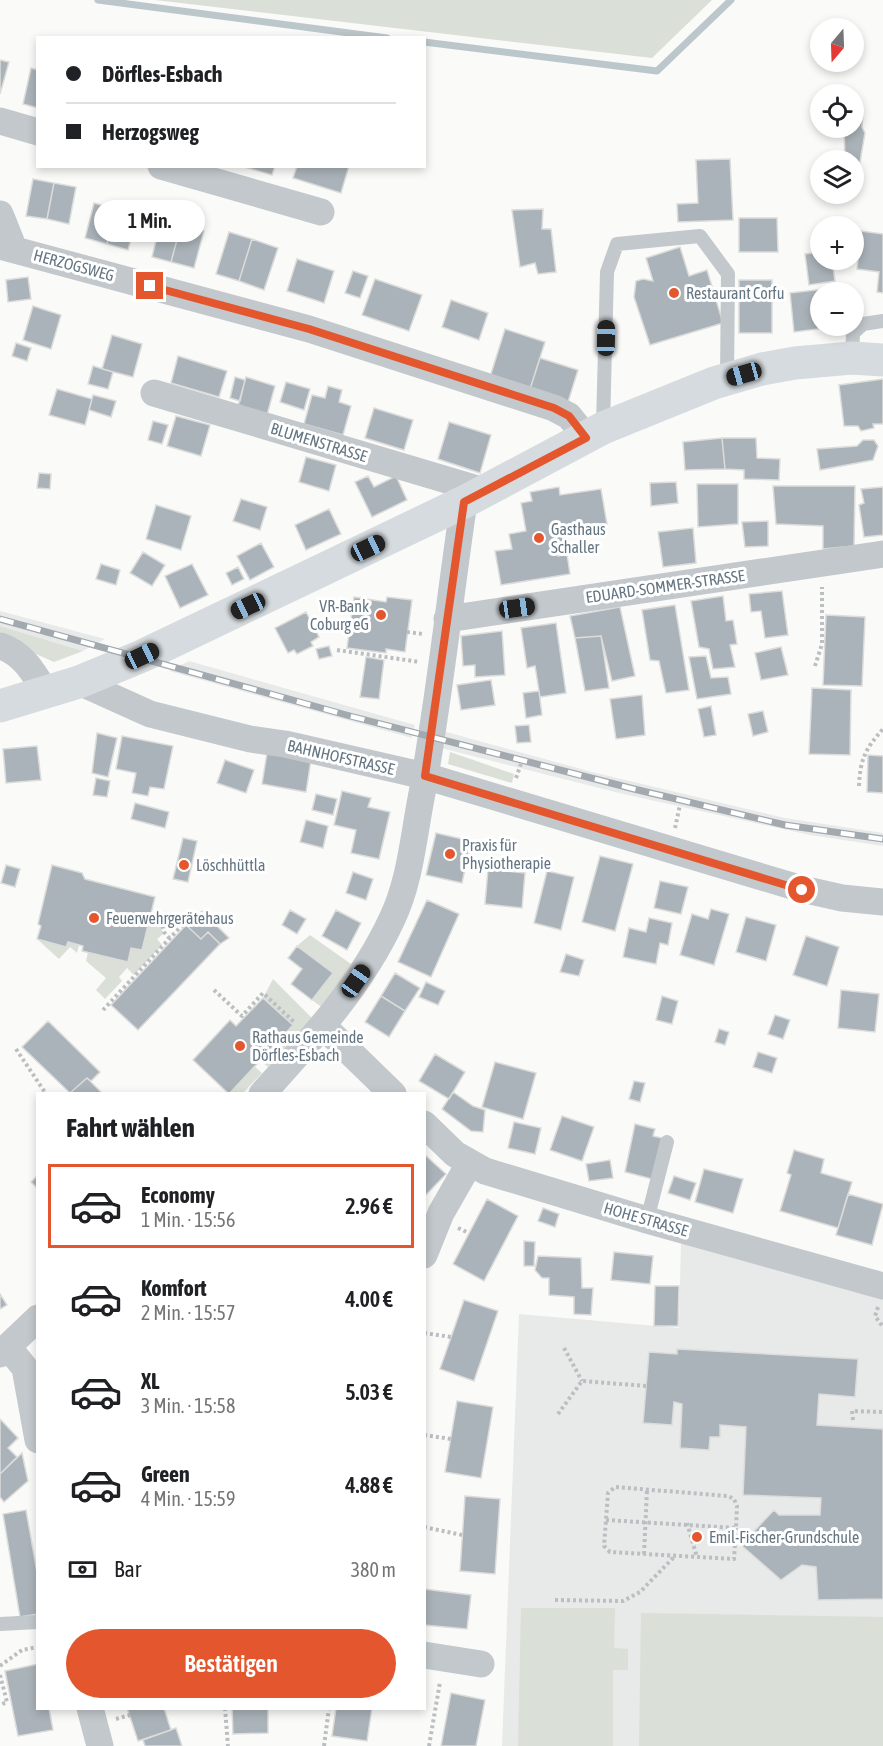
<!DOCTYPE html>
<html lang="de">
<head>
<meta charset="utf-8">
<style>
  :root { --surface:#fff; --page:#f2f2f2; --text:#202124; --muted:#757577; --line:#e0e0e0; --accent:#e4572e }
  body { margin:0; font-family:"Asap Condensed",sans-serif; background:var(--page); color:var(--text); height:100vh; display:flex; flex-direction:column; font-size:22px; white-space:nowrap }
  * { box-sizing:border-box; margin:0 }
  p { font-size:20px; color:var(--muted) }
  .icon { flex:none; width:33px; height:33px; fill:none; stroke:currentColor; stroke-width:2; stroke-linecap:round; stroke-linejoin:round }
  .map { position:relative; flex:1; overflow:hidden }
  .side { position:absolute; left:36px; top:1092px; width:390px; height:618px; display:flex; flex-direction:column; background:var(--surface); border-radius:0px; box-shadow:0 3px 9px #0003 }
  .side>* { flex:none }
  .hud { position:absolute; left:36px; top:36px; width:390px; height:132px; border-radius:0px; box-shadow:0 3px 9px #0003; display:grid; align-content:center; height:132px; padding:0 30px; background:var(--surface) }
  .needle { width:39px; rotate:199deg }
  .buttons { position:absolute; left:810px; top:18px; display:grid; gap:12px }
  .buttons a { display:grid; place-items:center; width:54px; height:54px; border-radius:50%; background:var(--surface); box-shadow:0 3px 9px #0003; font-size:30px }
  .end { position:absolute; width:27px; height:27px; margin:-14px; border:8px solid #e4572e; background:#fff; box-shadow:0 0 0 3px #fff }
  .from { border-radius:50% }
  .bubble { position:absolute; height:42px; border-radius:21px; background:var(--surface); box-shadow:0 3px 9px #0003; font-size:20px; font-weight:600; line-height:42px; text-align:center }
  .car { position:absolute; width:18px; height:36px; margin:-18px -9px; border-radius:8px; box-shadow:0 0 4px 2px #0007; background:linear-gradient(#222 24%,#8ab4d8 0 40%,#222 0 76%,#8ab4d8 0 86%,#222 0) }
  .hud b { display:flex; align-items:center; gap:21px; height:57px; font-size:22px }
  .hud b+b { border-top:2px solid var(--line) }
  .hud i { width:15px; height:15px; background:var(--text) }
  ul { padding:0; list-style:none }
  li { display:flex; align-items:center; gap:18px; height:84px; margin:0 12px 9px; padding:0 18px; border:3px solid transparent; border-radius:0px }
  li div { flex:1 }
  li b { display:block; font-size:22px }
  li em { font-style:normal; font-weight:600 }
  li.active { border-color:var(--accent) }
  li>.icon { width:54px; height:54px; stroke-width:1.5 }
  h2 { padding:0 30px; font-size:27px; line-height:72px }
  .pay { display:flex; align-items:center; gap:15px; height:66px; padding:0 30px; font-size:22px }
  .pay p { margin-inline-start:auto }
  .action { display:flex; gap:12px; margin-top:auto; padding:12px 30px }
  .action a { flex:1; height:69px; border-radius:36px; background:var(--accent); color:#fff; font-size:24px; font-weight:600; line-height:69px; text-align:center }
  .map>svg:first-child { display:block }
  .built { fill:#e8e9e9 }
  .green { fill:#dadfd7 }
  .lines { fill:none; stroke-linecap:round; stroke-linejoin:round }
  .stream { stroke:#bbc7cb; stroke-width:7 }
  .building { fill:#aab3b9; stroke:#dcdcda; stroke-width:1.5 }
  .path { stroke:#bbbfc2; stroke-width:4; stroke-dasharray:3 3; stroke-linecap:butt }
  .lane { stroke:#c3c8cc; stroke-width:14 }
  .street { stroke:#c3c8cc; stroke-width:27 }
  .secondary { stroke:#d6dbdf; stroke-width:33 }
  .rail-casing { stroke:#a2aab0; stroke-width:7 }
  .rail { stroke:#fff; stroke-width:4.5; stroke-dasharray:14; stroke-linecap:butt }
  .route { stroke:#e4572e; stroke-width:8 }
  .poi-dot { fill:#e4572e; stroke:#fff; stroke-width:2 }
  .labels { text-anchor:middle; stroke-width:6; stroke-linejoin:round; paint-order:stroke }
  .street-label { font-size:16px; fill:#657683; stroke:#fff }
  .poi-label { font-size:16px; fill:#657683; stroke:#fff; text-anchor:start }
</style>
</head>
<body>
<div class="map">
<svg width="883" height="1746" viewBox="0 0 883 1746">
  <rect width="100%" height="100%" fill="#fafaf8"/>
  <!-- built -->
  <path class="built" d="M0 611 105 639 83 651 0 626Z
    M189 661 415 725 412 738 169 671Z
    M443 731 592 772 785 818 883 833V846L810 835 619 793 441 748Z
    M681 1243 883 1299V1746H502L519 1314 679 1328Z"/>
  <!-- green -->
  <path class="green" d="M155 0H712L652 58Z
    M0 626 83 651 54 662 0 638Z
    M450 752 514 774 512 783 448 764Z
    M151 912 158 914 163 934 157 939 162 945 134 975 127 968 119 977 122 981 105 999 96 990 106 978 86 961 88 952 128 962 131 948 142 950Z
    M310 935 351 964 323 1008 312 1000 332 973 297 946Z
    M37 939 66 947 68 942 79 945 77 953 70 947 59 959Z
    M273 979 313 1019 268 1067 260 1060 292 1025 263 998Z
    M254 1066 262 1073 243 1093 228 1094Z
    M521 1608H615L614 1648 628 1649V1670H613V1746H518Z
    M641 1613 883 1617V1746H639Z"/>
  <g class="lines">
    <!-- stream -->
    <path class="stream" d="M98 0 387 38
      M424 42 657 71 731 0"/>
  </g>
  <!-- building -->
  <path class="building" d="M0 60 9 62 0 94Z
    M31 68 38 70V108L23 104Z
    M863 112 862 127 865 133 859 168H854V160H845L844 128H854V113Z
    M730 159 733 220 678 222 677 204 698 203 696 160Z
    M241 166H275L272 175Z
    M297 166H349L341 193 293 178Z
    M33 179 54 183 47 219 26 216Z
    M54 183 76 187 69 224 47 219Z
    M94 203 116 209 107 244 85 238Z
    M116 209 138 215 128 250 107 244Z
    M543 209 542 229H551L556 272 538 274 535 263 520 267 512 210Z
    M739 218H777L778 252H739Z
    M161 220 181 225 171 262 152 257Z
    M181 225 204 231 194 268 171 262Z
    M861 231 883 234V293L877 292 879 272 857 269Z
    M229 232 252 239 239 281 216 274Z
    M252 239 278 248 264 290 239 281Z
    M680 247 689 276 707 270 723 323 650 345 634 297 636 281 643 279 653 281 646 258Z
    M820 252V260H832L835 281 809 285 805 254Z
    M297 259 334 271 324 303 287 291Z
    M353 271 368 276 360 298 345 293Z
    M28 277 31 299 8 302 6 280Z
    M375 279 422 295 409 331 362 315Z
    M739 280H772V333H739Z
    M824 289V292H820V326H842L794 332 790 293Z
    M451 300 488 313 479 340 442 327Z
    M33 306 61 315 51 349 23 340Z
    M505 329 545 342 530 389 490 377Z
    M112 335 142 344 133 377 102 369Z
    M16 343 31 348 27 361 12 356Z
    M178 356 227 371 219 397 171 383Z
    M540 358 578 370 568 402 530 389Z
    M93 366 113 372 108 389 88 384Z
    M235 377 245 380 240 401 230 398Z
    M246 377 275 386 267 415 238 406Z
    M883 379V424H873L874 428 861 431 858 426H844L839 385Z
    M286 382 310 389 304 410 280 402Z
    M328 386 342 390 339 402 351 406 343 435 304 424 312 395 325 398Z
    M57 389 92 399 85 425 49 415Z
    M93 395 116 401 111 417 89 410Z
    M374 408 413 420 404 450 365 438Z
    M176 416 210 425 201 456 167 446Z
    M153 421 168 425 162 444 148 440Z
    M449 422 491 435 480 473 438 459Z
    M722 438 725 469 685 470 683 442Z
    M722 438H756L757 458 780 459 779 480 744 479V470L725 469Z
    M863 440H874L878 446 873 460 820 470 817 449 857 446Z
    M306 457 336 465 329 491 299 482Z
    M39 473 51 474 50 489 37 488Z
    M368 476 374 487 396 476 407 500 372 517 355 482Z
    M676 482 678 503 651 506 650 483Z
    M697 484H738V524L698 527Z
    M773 486H855L854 546 823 549V526L776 524Z
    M559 487 560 495 601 489 607 524 567 530 569 542 556 544 558 556 567 554 570 574 501 585 495 551 512 549 509 534 526 531 521 503 532 501 530 492Z
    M883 487V535L864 537 859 505 864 503 861 489Z
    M241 499 267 507 260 530 233 521Z
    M156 505 191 516 181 550 146 539Z
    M329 509 341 534 306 550 295 525Z
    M768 521V546L745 547 742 522Z
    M693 528 696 563 663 567 658 532Z
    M261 543 274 567 250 580 237 556Z
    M143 552 165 565 152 586 130 573Z
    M101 564 120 570 116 585 96 579Z
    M192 564 208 595 180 608 165 576Z
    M238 567 244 579 232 585 226 573Z
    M782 591 788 635 765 638 761 611 751 612 749 594Z
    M723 596 726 621 733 620 737 644 730 645 735 667 713 669 709 649 699 647 691 601Z
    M354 597 386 602 387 597 412 600 405 652 386 649V653L347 648Z
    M675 605 689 690 666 693 659 661 650 660 642 610Z
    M620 607 635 676 612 681 601 636 575 638 570 616Z
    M306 612 319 637 311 642 313 646 297 654 294 650 288 653 275 628Z
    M826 615 865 617 862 686 823 685Z
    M556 623 566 693 540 697 535 666 527 668 521 628Z
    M502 631 505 675 475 677V665L463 666 461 636Z
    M601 636 609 688 585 691 575 638Z
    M329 646 332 656 319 659 316 649Z
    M781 647 788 675 761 680 755 653Z
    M706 656 711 678 728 677 731 694 697 699 689 657Z
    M366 657 384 660 379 699 360 697Z
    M491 680 495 705 461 710 457 685Z
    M812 688 851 690 850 755 809 754Z
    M539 691 542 715 526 718 523 693Z
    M642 695 645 735 616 739 610 699Z
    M711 706 716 735 704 737 698 709Z
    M763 711 768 732 753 736 748 714Z
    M529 725 531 742 517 743 515 726Z
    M97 733 117 738 108 777 92 773Z
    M122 736 173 746 164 789 150 787 148 796 132 793 136 773 116 769Z
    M37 746 41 780 6 783 3 749Z
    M267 753 311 760 306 792 262 784Z
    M868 755 883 756V793L867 792Z
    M225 760 254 770 246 793 217 783Z
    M96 778 110 781 107 797 93 795Z
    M342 791 371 798 368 807 390 812 379 859 351 853 356 830 334 825Z
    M316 794 337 799 333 815 312 810Z
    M135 803 169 812 165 828 131 819Z
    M306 820 328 826 323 848 300 842Z
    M436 833 471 841 462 883 426 875Z
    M183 838 197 841 188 882 173 879Z
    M600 856 633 864 615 931 582 922Z
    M6 865 20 869 15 887 1 883Z
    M52 865 82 873 85 879 155 897 142 950 131 948 128 962 82 951 83 946 68 942 66 947 37 939 41 926 38 924Z
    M488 869 525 873 522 908 485 904Z
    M547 871 574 877 561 930 534 923Z
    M353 872 373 879 366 900 346 893Z
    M660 881 688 887 681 914 654 908Z
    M427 900 459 914 431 977 398 962Z
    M711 909 729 914 714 965 680 955 692 914 708 919Z
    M290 910 306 919 297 934 282 925Z
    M336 910 361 923 347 950 322 936Z
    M202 911 229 938 220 944 208 932 201 939 186 925Z
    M746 917 776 925 766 961 736 952Z
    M649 918 672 923 668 945 660 943 656 964 623 957 629 928 646 932Z
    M186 925 201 939 208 932 220 944 138 1030 111 1005Z
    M806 936 839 947 827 986 793 975Z
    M297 946 333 973 312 1000 291 984 302 969 288 958Z
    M566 954 584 960 579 976 560 972Z
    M395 973 420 988 405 1011 381 996Z
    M426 982 445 991 438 1005 419 997Z
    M841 990 879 994 875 1032 838 1028Z
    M381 996 405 1011 389 1037 365 1022Z
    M662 996 678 1001 672 1024 656 1020Z
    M263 998 293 1025 229 1094 193 1060 230 1020 236 1026Z
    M775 1015 790 1020 783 1039 768 1034Z
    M48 1021 100 1072 91 1081 87 1078 70 1093 22 1047Z
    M719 1029 729 1032 725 1045 715 1042Z
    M758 1052 777 1058 772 1073 753 1067Z
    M435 1054 465 1072 449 1099 419 1081Z
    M495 1062 536 1073 523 1119 482 1107Z
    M87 1078 103 1094H70V1093Z
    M634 1081 645 1083 640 1102 629 1099Z
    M453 1092 473 1106 485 1110 483 1132 471 1131 442 1109Z
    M562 1116 594 1127 582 1161 550 1150Z
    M514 1122 541 1128 535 1154 508 1148Z
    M635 1124 655 1129 653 1136 662 1138 652 1179 625 1172Z
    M794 1150 824 1159 821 1173 852 1182 838 1228 780 1211 791 1175 787 1173Z
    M424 1154 446 1174 424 1197Z
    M610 1160 613 1178 589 1181 586 1164Z
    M704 1169 743 1179 733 1213 695 1202Z
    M38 1175V1189L31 1182Z
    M674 1176 696 1183 690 1200 668 1193Z
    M848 1194 883 1204 872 1245 836 1235Z
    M487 1199 518 1216 484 1281 453 1264Z
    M543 1208 559 1214 555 1227 538 1221Z
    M524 1241 535 1242 534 1266H524Z
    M614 1252 653 1256 650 1284 611 1280Z
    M538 1256 581 1258 582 1288H593L591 1315 574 1314V1297L549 1295V1278H542L535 1270Z
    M655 1286H679L678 1326H654Z
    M0 1294 7 1305 0 1309Z
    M464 1300 498 1311 474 1381 440 1369Z
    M677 1349 858 1359 855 1397 819 1394 817 1425 883 1429V1599L818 1600 816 1567 802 1565 781 1580 741 1545 774 1510 779 1515H820L821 1498 743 1495 746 1427 720 1425V1437H710L709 1450 680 1448 682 1404 674 1402 672 1425 643 1423 649 1352 677 1354Z
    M457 1401 493 1407 481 1478 445 1472Z
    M0 1419 18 1438 8 1448 17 1457 0 1474Z
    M22 1453 28 1481 4 1502 0 1497V1474Z
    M465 1496 500 1499 495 1574 460 1571Z
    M26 1510 38 1578V1614L20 1617 3 1514Z
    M424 1589 471 1595 467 1629 424 1625Z
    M38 1664V1708H49L53 1730 18 1736 5 1671Z
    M451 1693 485 1700 476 1746H441Z
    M127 1708H164L171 1730 138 1741Z
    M232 1708H268V1733L233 1734Z
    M336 1708H372L367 1741 332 1736Z
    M176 1728 182 1746H145L143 1740Z"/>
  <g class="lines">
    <!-- path -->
    <path class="path" d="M407 632 423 634
      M337 650 420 662
      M815 666 822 644V587
      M516 778 521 764
      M859 786C860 759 866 748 883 729
      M675 828 680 805
      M160 914 164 932 170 939
      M214 990 242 1016 263 993 294 1022
      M103 1010 197 909
      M16 1049 46 1094
      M458 1228 469 1233
      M878 1307 875 1316 883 1327
      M424 1333 451 1337
      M564 1348 582 1381
      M558 1414 582 1381 646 1386
      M853 1420 852 1411 883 1412
      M424 1435 451 1439
      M606 1520 736 1528 737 1506 734 1499 728 1496 615 1487 608 1493 604 1546 610 1552 734 1559 736 1528
      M687 1523 697 1557
      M424 1527 462 1535
      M644 1554 647 1490
      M555 1600 623 1601 640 1592 675 1556
      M0 1666 22 1650 38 1647
      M0 1675 7 1702 0 1705
      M225 1708 228 1746
      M116 1719 130 1715
      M324 1746 329 1708
      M429 1746 440 1682"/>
    <!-- lane -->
    <path class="lane" d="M852 358 853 333 863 324 883 321
      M603 426 607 272 617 244 700 236 728 274 727 379
      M647 1220 667 1142
      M0 1624 38 1622"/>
    <!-- street -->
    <path class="street" d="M0 121 38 132
      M161 166 321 212
      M0 214 14 249
      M0 246 309 329 554 408 569 416 586 437
      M154 393 484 491
      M447 619 883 554
      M0 646C23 653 34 673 46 693
      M79 682 150 714 250 739 285 744 425 776 802 889 842 898 883 902
      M323 1026 393 1094
      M262 1094C311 1040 361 986 392 919 409 884 413 842 420 804 439 704 449 602 464 502
      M424 1124 455 1154 485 1171 647 1220 883 1286
      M424 1255 441 1213 469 1164
      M8 1347 25 1368 38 1440
      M0 1354 38 1318
      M424 1655 481 1664
      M90 1708 100 1746"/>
    <!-- secondary -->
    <path class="secondary" d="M0 706 79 682 142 656 464 502 603 428 714 383 762 369 795 363 852 358 883 360"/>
    <!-- rail casing -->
    <g class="rail-casing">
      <path id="rail" d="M0 619 350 716 634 789 785 825 883 839"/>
    </g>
    <!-- rail -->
    <use href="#rail" class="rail"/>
  </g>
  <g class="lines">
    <!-- route -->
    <path class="route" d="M150 286 309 329 554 408 569 416 586 438 464 502 425 776 802 890"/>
  </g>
  <!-- markers -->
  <g class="poi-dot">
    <circle cx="674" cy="293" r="6"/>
    <circle cx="539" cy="538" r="6"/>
    <circle cx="381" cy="615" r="6"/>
    <circle cx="450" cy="854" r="6"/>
    <circle cx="184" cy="865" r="6"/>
    <circle cx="94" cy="918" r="6"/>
    <circle cx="240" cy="1046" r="6"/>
    <circle cx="697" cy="1537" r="6"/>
  </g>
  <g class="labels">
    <!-- street labels -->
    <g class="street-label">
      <text transform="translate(74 265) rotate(15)" y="6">HERZOGSWEG</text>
      <text transform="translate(319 442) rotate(17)" y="6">BLUMENSTRASSE</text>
      <text transform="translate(665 586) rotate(-8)" y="6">EDUARD-SOMMER-STRASSE</text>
      <text transform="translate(341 757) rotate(13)" y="6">BAHNHOFSTRASSE</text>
      <text transform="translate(646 1219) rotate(16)" y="6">HOHE STRASSE</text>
    </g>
    <!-- poi labels -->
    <g class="poi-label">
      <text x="686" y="299">Restaurant Corfu</text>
      <text x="551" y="535">Gasthaus<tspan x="551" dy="18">Schaller</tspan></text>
      <text x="369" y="612" text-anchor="end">VR-Bank<tspan x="369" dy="18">Coburg eG</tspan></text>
      <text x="462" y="851">Praxis für<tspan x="462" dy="18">Physiotherapie</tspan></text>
      <text x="196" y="871">Löschhüttla</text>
      <text x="106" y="924">Feuerwehrgerätehaus</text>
      <text x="252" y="1043">Rathaus Gemeinde<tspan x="252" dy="18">Dörfles-Esbach</tspan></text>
      <text x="709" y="1543">Emil-Fischer-Grundschule</text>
    </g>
  </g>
</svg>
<div class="buttons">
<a><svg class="needle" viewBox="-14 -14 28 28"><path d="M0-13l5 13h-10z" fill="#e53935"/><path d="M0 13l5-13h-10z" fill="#757577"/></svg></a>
<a><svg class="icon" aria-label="locate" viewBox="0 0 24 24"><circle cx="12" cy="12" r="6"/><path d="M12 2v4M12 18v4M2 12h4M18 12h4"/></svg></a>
<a><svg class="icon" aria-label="layers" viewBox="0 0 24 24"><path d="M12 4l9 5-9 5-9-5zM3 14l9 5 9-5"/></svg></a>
<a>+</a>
<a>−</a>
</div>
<i class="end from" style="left:802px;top:890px"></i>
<i class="end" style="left:150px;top:286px"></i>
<div class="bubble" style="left:94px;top:200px;width:111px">1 Min.</div>
<i class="car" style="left:606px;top:338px;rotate:1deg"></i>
<i class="car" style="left:744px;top:374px;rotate:254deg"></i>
<i class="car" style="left:368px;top:548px;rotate:65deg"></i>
<i class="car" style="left:248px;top:606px;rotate:245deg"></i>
<i class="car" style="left:517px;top:608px;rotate:82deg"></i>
<i class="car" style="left:142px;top:656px;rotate:65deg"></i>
<i class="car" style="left:356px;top:981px;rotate:35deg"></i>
<div class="hud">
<b><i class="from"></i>Dörfles-Esbach</b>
<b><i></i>Herzogsweg</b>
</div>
<section class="side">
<h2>Fahrt wählen</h2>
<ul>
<li class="active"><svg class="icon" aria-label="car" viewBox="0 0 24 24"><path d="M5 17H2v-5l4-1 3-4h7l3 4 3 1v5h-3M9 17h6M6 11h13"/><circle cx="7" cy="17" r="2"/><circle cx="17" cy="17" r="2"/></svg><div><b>Economy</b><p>1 Min. · 15:56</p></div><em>2.96 €</em></li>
<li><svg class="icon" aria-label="car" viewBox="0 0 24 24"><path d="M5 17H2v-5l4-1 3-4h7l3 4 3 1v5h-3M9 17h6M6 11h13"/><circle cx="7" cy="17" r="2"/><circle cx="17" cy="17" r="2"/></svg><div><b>Komfort</b><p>2 Min. · 15:57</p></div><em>4.00 €</em></li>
<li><svg class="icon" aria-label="car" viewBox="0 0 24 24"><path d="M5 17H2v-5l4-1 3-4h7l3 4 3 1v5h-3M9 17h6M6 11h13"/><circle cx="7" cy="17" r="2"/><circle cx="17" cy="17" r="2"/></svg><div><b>XL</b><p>3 Min. · 15:58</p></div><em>5.03 €</em></li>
<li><svg class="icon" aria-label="car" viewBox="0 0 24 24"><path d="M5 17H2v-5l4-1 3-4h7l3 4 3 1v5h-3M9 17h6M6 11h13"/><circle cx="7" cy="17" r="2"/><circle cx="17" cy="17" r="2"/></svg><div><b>Green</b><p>4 Min. · 15:59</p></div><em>4.88 €</em></li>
</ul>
<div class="pay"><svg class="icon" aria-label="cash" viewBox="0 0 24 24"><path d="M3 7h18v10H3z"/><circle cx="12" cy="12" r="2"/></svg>Bar<p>380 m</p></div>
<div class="action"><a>Bestätigen</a></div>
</section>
</div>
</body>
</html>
